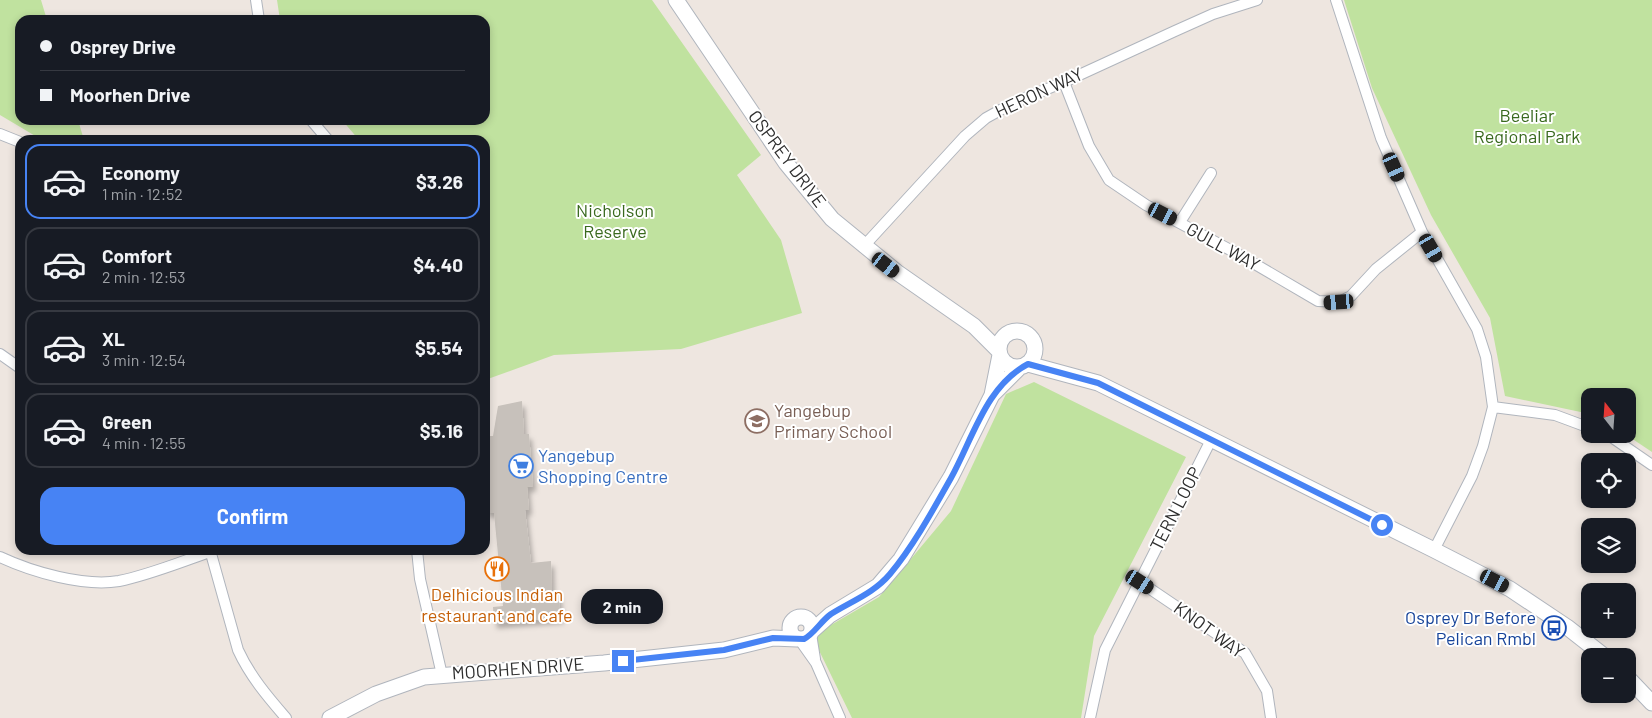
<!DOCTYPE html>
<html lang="en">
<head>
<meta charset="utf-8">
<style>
  :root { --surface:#171b24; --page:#242831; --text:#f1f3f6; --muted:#9ea1a6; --line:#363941; --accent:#4783f4 }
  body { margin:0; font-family:Barlow,sans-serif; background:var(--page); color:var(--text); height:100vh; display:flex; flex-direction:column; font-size:19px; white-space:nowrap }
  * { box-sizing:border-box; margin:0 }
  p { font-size:16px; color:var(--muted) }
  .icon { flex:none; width:28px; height:28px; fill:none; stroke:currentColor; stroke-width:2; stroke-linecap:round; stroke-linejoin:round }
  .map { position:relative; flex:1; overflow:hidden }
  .details { position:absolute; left:15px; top:135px; width:475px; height:420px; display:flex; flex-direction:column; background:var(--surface); border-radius:15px; box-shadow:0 2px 8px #0003 }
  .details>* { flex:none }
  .top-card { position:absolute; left:15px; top:15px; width:475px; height:110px; border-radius:15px; box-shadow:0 2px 8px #0003; display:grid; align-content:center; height:110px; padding:0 25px; background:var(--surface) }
  .needle { width:32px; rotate:343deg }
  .buttons { position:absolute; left:1581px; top:388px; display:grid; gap:10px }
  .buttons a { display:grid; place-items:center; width:55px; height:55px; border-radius:10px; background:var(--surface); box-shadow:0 2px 8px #0003; font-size:25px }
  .end { position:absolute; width:22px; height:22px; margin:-11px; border:6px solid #4783f4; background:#fff; box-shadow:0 0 0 2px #fff }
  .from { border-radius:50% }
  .bubble { position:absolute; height:35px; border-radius:15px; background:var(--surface); box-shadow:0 2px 8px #0003; font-size:16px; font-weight:700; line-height:35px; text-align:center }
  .car { position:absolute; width:15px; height:30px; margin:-15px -8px; border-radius:6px; box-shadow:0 0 4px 1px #0007; background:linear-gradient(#222 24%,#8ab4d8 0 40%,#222 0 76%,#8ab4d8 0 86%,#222 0) }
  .top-card b { display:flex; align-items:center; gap:18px; height:48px; font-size:19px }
  .top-card b+b { border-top:1px solid var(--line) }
  .top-card i { width:12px; height:12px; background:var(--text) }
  ul { padding:9px 0 0; list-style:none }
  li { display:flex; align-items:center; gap:15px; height:75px; margin:0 10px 8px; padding:0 15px; border:2px solid var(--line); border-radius:15px }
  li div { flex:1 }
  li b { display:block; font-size:19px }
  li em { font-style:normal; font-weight:700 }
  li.active { border-color:var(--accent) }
  li>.icon { width:45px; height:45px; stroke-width:1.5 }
  .button { display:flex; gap:10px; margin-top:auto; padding:10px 25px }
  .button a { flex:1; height:58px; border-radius:15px; background:var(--accent); color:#fff; font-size:20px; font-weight:700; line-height:58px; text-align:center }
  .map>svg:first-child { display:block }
  .green { fill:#c0e29f }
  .building { fill:#c7c1bb; filter:url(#shadow) }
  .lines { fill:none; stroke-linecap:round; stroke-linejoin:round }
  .street-casing { stroke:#b0b5bd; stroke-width:12 }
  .secondary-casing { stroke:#b0b5bd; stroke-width:17 }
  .street { stroke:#fff; stroke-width:10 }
  .secondary { stroke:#fff; stroke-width:15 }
  .route { stroke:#4783f4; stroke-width:6 }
  .labels { text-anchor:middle; stroke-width:4; stroke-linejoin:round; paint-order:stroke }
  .street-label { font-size:18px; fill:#2d2d2d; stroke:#fff }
  .park-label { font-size:18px; fill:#39691e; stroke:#fff }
  .education-label { font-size:18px; fill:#785e54; stroke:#fff; text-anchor:start }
  .shop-label { font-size:18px; fill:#366cbe; stroke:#fff; text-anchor:start }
  .food-label { font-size:18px; fill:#c56008; stroke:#fff }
  .transit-label { font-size:18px; fill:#164399; stroke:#fff; text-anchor:end }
</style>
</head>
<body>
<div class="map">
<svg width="1652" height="718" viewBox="0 0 1652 718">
  <defs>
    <filter id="shadow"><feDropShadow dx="3" dy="5.5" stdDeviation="2.5" flood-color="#0004"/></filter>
  </defs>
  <rect width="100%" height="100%" fill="#eee6e0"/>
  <!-- green -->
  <path class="green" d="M0 0H41L47 20H20V120H78L84 140H42L0 115Z
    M277 0H652L761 155 737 175 781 240 802 313 681 349 554 355 485 380V140H359L342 120H485V20H280Z
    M1344 0H1652V452L1625 434H1628V396H1590V414L1505 396 1490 318 1431 215 1372 88Z
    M1034 382 1186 457 1094 636 1081 718H852L812 636 879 597 951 511 1006 394Z"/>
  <!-- building -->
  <path class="building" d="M522 401 524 434H529L533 486 527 487 529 510H525L531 563 551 561 552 591H558L561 618 494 623 493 607 503 606 494 513H490L485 509V436H493L498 406Z"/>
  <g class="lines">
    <!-- street casing -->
    <g class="street-casing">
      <path id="street" d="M256 0 259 20
        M1336 0 1381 138 1422 232 1477 329 1486 357 1493 407 1483 446 1472 476 1434 550
        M1064 82 1089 146 1109 180 1146 205 1236 253 1318 301 1339 302 1351 296 1376 269 1422 232
        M311 120 328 140
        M0 134 20 142
        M1180 222 1211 173
        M863 247 965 136 986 118 1013 103 1064 82 1175 31 1213 14 1257 0
        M0 354 20 368
        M1493 407 1555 415 1590 428
        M1607 434 1652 465
        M210 550 238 650C250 676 267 696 286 718
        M417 550 420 579 442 675
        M0 557C32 572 84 587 119 581 149 575 180 562 210 552
        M1140 582 1245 653 1267 691 1271 718
        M811 634 815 659
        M799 639 816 663 840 718
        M1090 718 1105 650 1211 440"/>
    </g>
    <!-- secondary casing -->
    <g class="secondary-casing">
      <path id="secondary" d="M676 0 786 163 832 219 898 273 974 326 999 351
        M999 349a18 18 0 1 1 36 0a18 18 0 1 1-36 0Z
        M1028 364 1098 383 1434 550 1510 589 1567 627 1604 656
        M992 395 1020 367
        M790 628a11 11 0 1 1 22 0a11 11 0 1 1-22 0Z
        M812 631 830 615 878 586 901 559 951 477 992 395 1000 355
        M1628 678 1652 703
        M330 718 376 694 424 677 604 663 724 650 773 638 797 639"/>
    </g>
    <!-- street -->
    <use href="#street" class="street"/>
    <!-- secondary -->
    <use href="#secondary" class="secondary"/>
  </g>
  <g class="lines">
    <!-- route -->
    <path class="route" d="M623 661 724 650 773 638 804 639C814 634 821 621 831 614 852 601 874 593 890 574 914 545 933 510 951 478 973 438 986 386 1028 364L1098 383 1382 525"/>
  </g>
  <!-- icons -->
  <defs>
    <g id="school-ring" transform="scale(1.25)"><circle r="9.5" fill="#fff" stroke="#8d6e63" stroke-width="1.5"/><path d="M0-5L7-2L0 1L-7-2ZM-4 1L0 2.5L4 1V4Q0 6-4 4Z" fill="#8d6e63"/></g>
    <g id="supermarket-ring" transform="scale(1.25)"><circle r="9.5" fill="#fff" stroke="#3f7fe0" stroke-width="1.5"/><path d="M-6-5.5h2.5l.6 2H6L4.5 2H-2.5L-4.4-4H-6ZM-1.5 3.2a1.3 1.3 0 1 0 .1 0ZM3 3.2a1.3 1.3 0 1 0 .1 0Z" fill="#3f7fe0"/></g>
    <g id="restaurant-ring" transform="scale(1.25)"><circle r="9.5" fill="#fff" stroke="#e8710a" stroke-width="1.5"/><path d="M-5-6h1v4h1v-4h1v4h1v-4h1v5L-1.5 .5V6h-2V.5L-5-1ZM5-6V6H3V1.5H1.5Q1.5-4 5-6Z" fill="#e8710a"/></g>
    <g id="bus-ring" transform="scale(1.25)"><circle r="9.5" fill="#fff" stroke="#1a4fb4" stroke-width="1.5"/><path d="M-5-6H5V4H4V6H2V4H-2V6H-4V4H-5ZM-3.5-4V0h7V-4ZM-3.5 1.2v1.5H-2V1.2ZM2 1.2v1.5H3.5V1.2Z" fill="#1a4fb4"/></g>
  </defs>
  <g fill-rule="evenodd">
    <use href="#school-ring" x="757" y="421"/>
    <use href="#supermarket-ring" x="521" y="466"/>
    <use href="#restaurant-ring" x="497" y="569"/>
    <use href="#bus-ring" x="1554" y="628"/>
  </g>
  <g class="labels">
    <!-- street labels -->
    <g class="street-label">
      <text transform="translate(1039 93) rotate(-25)" y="6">HERON WAY</text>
      <text transform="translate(787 159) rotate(53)" y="6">OSPREY DRIVE</text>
      <text transform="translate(1223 247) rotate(29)" y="6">GULL WAY</text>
      <text transform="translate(1176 509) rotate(-63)" y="6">TERN LOOP</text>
      <text transform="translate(1209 630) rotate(36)" y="6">KNOT WAY</text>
      <text transform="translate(518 669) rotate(-4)" y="6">MOORHEN DRIVE</text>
    </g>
    <!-- park labels -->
    <g class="park-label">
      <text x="1527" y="122">Beeliar<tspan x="1527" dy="21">Regional Park</tspan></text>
      <text x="615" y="217">Nicholson<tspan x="615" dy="21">Reserve</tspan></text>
    </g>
    <!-- education labels -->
    <g class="education-label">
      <text x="774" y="417">Yangebup<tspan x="774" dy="21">Primary School</tspan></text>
    </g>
    <!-- shop labels -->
    <g class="shop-label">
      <text x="538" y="462">Yangebup<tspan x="538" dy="21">Shopping Centre</tspan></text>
    </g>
    <!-- food labels -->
    <g class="food-label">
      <text x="497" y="601">Delhicious Indian<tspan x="497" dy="21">restaurant and cafe</tspan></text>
    </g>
    <!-- transit labels -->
    <g class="transit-label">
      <text x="1536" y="624">Osprey Dr Before<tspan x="1536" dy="21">Pelican Rmbl</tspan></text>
    </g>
  </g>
</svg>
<div class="buttons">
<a><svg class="needle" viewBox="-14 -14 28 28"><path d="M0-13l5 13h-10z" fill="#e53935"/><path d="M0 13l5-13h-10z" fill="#9ea1a6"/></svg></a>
<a><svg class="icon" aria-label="locate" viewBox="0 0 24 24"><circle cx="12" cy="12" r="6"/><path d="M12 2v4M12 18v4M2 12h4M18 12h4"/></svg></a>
<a><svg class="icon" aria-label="layers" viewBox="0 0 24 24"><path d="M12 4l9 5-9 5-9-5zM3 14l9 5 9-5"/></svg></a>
<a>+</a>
<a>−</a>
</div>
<i class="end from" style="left:1382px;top:525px"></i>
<i class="end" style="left:623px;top:661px"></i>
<div class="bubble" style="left:581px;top:589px;width:82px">2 min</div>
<i class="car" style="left:1394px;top:167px;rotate:156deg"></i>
<i class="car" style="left:1163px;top:214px;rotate:117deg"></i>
<i class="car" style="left:1431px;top:248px;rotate:150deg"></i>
<i class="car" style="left:886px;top:265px;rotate:128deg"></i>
<i class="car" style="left:1339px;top:302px;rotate:266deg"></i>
<i class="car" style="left:1495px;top:581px;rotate:117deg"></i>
<i class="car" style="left:1140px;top:582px;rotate:123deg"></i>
<div class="top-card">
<b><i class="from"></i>Osprey Drive</b>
<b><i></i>Moorhen Drive</b>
</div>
<section class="details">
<ul>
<li class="active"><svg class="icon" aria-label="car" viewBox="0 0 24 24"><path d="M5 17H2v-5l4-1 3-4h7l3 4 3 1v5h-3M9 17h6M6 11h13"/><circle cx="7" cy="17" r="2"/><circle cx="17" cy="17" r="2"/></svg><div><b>Economy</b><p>1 min · 12:52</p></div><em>$3.26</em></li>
<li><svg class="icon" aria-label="car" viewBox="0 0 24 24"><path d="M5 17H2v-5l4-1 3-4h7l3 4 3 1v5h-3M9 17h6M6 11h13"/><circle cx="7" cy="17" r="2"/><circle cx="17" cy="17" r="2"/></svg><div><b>Comfort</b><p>2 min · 12:53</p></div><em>$4.40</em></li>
<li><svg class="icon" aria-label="car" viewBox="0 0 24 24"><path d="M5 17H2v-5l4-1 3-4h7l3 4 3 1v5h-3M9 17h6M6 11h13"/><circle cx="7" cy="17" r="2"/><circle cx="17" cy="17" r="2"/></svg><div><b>XL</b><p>3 min · 12:54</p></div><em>$5.54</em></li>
<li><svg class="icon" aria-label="car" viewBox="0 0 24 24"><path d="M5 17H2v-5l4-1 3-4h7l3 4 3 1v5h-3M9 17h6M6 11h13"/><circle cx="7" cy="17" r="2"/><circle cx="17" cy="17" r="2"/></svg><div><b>Green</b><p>4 min · 12:55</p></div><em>$5.16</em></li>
</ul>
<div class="button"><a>Confirm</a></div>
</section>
</div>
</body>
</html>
